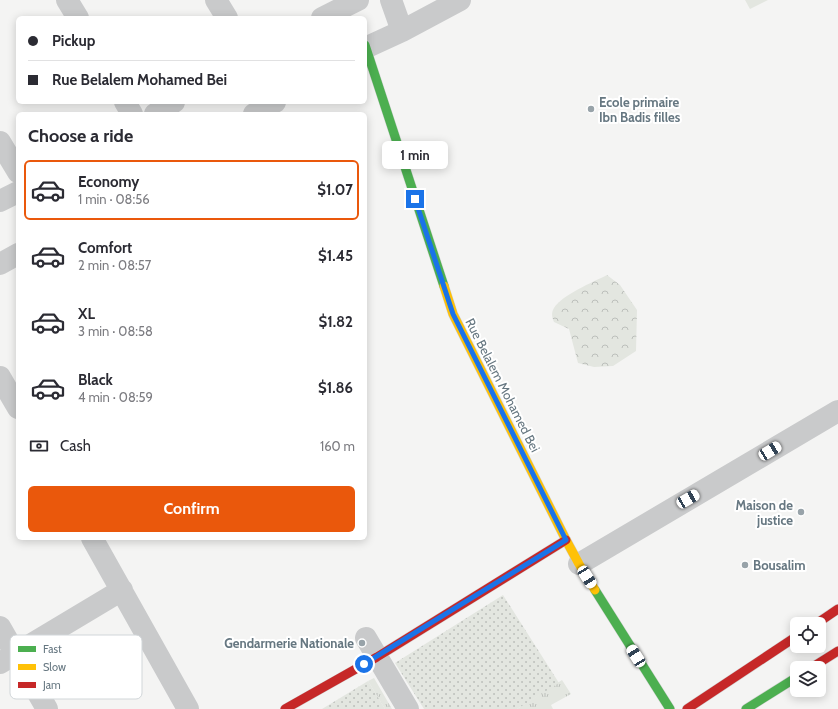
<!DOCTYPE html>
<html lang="en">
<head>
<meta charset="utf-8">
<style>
  :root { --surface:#fff; --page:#f2f2f3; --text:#2b2b33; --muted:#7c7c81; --line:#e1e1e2; --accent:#ea580c }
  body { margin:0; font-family:Cabin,sans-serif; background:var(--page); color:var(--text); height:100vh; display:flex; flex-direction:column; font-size:15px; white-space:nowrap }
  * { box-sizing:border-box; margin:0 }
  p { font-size:13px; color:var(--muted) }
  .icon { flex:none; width:22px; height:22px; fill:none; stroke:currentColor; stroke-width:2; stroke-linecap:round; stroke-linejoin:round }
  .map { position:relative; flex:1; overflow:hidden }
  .panel { position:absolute; left:16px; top:112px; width:351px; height:428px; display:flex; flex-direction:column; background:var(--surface); border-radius:6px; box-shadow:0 2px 10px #0003 }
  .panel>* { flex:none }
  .banner { position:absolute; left:16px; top:16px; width:351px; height:88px; border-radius:6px; box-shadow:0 2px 10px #0003; display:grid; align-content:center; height:88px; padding:0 12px; background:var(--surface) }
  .controls { position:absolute; left:790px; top:617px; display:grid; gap:8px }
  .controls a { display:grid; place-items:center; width:36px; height:36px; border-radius:6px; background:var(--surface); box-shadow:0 2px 10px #0003; font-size:20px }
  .end { position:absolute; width:18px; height:18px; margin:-9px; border:5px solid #1a73e8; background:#fff; box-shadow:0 0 0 2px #fff }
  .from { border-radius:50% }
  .bubble { position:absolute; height:28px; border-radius:6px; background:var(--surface); box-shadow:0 2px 10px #0003; font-size:13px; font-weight:800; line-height:28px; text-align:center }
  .car { position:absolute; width:12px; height:24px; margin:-12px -6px; border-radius:5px; box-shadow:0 0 3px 1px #0007; background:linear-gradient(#fff 24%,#345 0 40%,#fff 0 76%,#345 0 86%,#fff 0) }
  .banner b { display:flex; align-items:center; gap:14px; height:38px; font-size:15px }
  .banner b+b { border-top:1px solid var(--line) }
  .banner i { width:10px; height:10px; background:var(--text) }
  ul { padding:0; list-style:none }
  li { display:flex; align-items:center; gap:12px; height:60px; margin:0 8px 6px; padding:0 4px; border:2px solid transparent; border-radius:6px }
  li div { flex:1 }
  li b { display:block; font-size:15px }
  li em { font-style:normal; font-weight:800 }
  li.current { border-color:var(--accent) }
  li>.icon { width:36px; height:36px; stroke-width:1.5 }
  h2 { padding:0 12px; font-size:18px; line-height:48px }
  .pay { display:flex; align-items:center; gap:10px; height:44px; padding:0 12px; font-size:15px }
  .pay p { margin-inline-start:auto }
  .primary-button { display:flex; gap:8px; margin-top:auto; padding:8px 12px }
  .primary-button a { flex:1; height:46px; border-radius:6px; background:var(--accent); color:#fff; font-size:16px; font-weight:800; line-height:46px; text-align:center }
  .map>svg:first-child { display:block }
  .grass { fill:url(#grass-tufts) }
  .forest { fill:url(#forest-crowns) }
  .park { fill:#e3e6e0 }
  .garden { fill:url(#garden-dots) }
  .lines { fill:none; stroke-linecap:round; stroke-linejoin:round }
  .fast-casing { stroke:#d0d1d1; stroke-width:10 }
  .slow-casing { stroke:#d0d1d1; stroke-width:10 }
  .jam-casing { stroke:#d0d1d1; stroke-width:10 }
  .street { stroke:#c9cacb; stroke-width:22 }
  .fast { stroke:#4caf50; stroke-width:9 }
  .slow { stroke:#ffc107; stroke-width:9 }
  .jam { stroke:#c62828; stroke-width:9 }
  .route { stroke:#1a73e8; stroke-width:5 }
  .poi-dot { fill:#98a3a9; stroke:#fff; stroke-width:1.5 }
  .labels { text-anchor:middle; stroke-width:4; stroke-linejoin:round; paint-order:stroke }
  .poi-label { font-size:13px; font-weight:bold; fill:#667781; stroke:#fff; text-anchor:start }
  .street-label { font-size:13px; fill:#667781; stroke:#fff }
  .key { fill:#fff; stroke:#d1d6d9; stroke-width:1 }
  .key-label { font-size:11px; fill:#667781 }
</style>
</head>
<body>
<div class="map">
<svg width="838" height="709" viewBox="0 0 838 709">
  <defs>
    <pattern id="grass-tufts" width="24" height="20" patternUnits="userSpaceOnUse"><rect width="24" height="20" fill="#e3e6e0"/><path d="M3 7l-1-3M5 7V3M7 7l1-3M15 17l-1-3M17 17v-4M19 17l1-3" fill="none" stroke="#bcbfbb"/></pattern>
    <pattern id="forest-crowns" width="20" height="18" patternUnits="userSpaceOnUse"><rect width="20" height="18" fill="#e3e6e0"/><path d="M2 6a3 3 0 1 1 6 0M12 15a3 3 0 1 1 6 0" fill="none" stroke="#bcbfbb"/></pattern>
    <pattern id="garden-dots" width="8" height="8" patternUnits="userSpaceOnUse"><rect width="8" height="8" fill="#e3e6e0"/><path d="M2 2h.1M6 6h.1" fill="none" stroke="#bcbfbb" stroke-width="1.8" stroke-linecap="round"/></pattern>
  </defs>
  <rect width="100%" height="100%" fill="#f4f4f3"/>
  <!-- grass -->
  <path class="grass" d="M374 678 392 709H385L368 681Z
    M562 680 571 694 551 705 553 709H517Z"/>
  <!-- forest -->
  <path class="forest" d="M607 275 620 285 637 310 636 351 613 366 594 367 578 363 569 329 554 322C552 317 551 313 554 308 562 295 593 282 607 275Z"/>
  <!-- park -->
  <path class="park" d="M745 0H768L750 9Z"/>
  <!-- garden -->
  <path class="garden" d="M503 595 559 683 517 709H424L395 663Z
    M368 681 385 709H322Z"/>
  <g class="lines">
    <!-- fast casing -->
    <g class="fast-casing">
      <path id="fast" d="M365 45 444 286
        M595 590 670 709
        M746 709 797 677"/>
    </g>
    <!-- slow casing -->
    <g class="slow-casing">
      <path id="slow" d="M444 286 453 314 566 540 579 564 595 590"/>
    </g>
    <!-- jam casing -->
    <g class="jam-casing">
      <path id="jam" d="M816 624 838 609
        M811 668 838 651
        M285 709 377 657 566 540
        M687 709 797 636"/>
    </g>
    <!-- street -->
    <path class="street" d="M67 0 78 18
      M216 0 227 18
      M391 0 402 31
      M322 18 358 0
      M365 48 402 31 460 0
      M125 102 132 114
      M155 114 174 102
      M254 114 275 102
      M0 142 18 172
      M0 201 18 192
      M0 264 18 254
      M0 377 18 408
      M92 538 188 709
      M579 564 838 411
      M0 627 47 709
      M366 638 408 709
      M0 663 122 590"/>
    <!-- fast -->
    <use href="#fast" class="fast"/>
    <!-- slow -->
    <use href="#slow" class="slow"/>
    <!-- jam -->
    <use href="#jam" class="jam"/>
  </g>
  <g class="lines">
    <!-- route -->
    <path class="route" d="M364 664 566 540 453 314 415 199"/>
  </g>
  <!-- markers -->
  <g class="poi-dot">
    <circle cx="591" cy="109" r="4"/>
    <circle cx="801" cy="512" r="4"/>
    <circle cx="745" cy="565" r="4"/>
    <circle cx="362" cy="643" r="4"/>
  </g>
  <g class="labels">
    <!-- poi labels -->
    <g class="poi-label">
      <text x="599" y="107">Ecole primaire<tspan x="599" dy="15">Ibn Badis filles</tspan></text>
      <text x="793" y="510" text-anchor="end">Maison de<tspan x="793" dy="15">justice</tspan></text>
      <text x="753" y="570">Bousalim</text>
      <text x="354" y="648" text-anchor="end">Gendarmerie Nationale</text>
    </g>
    <!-- street labels -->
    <g class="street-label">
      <text transform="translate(503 385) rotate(63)" y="5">Rue Belalem Mohamed Bei</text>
    </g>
  </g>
  <!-- legend -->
  <rect x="10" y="635" width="132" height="64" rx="6" class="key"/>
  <rect x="18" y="646" width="18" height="6" fill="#4caf50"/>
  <rect x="18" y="664" width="18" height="6" fill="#ffc107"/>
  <rect x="18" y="682" width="18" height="6" fill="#c62828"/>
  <g class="key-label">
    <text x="43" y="653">Fast</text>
    <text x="43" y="671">Slow</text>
    <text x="43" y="689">Jam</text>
  </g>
</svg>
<div class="controls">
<a><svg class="icon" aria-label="locate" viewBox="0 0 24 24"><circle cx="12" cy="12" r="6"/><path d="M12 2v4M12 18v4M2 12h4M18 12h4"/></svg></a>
<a><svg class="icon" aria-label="layers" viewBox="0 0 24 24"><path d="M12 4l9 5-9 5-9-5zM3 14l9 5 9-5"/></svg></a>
</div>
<i class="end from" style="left:364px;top:664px"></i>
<i class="end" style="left:415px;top:199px"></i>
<div class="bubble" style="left:382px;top:141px;width:66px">1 min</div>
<i class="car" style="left:770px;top:451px;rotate:59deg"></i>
<i class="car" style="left:688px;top:499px;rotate:60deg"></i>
<i class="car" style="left:587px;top:577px;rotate:148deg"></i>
<i class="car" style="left:636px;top:656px;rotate:328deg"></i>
<div class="banner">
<b><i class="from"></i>Pickup</b>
<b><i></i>Rue Belalem Mohamed Bei</b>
</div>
<section class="panel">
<h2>Choose a ride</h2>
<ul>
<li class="current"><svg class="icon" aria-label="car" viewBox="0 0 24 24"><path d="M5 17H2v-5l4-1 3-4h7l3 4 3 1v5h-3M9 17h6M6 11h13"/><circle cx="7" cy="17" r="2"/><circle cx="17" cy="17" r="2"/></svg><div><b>Economy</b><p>1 min · 08:56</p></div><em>$1.07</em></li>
<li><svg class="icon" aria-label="car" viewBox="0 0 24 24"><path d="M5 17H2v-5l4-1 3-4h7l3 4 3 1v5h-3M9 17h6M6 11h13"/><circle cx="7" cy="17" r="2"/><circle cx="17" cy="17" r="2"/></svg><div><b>Comfort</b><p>2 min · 08:57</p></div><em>$1.45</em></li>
<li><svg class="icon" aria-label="car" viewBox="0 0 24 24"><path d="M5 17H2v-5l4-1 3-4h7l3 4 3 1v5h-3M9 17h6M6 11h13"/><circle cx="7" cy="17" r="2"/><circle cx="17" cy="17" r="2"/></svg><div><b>XL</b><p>3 min · 08:58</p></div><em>$1.82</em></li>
<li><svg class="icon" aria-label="car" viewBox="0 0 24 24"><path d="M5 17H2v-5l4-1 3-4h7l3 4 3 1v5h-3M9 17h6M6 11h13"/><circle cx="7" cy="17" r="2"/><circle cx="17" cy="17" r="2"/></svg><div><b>Black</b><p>4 min · 08:59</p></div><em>$1.86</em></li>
</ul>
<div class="pay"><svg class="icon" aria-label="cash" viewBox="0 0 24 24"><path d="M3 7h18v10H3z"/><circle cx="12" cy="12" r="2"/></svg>Cash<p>160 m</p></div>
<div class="primary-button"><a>Confirm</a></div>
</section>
</div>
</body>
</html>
